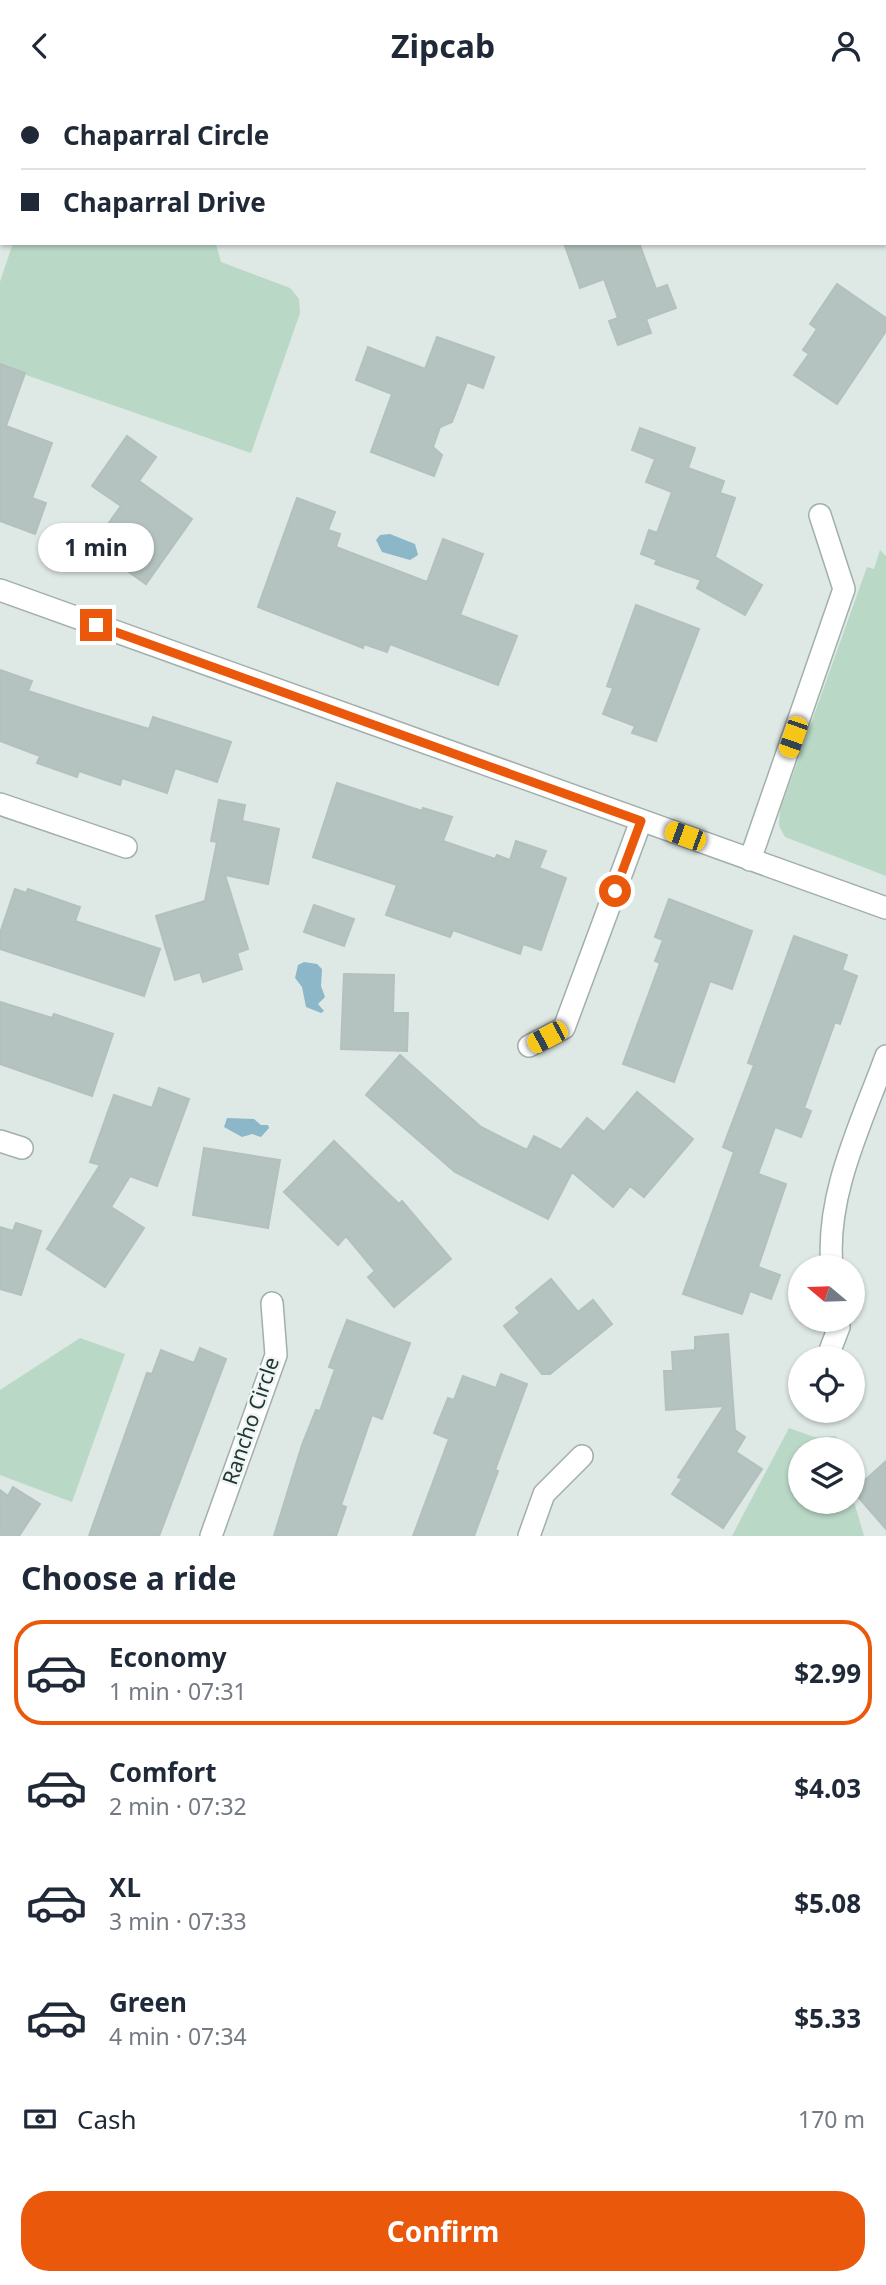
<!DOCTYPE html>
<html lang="en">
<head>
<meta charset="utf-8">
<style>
  :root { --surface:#fff; --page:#f6f6f7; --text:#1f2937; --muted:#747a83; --line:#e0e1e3; --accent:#ea580c }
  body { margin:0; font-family:"Noto Sans",sans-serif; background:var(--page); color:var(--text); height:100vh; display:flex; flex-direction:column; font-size:26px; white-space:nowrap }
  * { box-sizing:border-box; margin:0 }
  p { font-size:23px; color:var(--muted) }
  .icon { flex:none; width:38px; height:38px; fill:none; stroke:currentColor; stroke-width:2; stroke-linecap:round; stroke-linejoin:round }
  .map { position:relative; height:1445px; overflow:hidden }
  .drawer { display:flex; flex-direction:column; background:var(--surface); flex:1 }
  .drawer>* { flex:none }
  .top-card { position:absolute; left:0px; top:0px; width:887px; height:154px; box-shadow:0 2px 5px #0004; display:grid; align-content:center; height:154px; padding:0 21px; background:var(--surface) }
  .needle { width:46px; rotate:289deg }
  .buttons { position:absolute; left:788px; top:1164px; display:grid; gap:14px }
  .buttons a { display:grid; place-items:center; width:77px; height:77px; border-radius:50%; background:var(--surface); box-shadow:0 2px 5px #0004; font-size:35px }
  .end { position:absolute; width:32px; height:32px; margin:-16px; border:9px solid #ea580c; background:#fff; box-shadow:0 0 0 4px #fff }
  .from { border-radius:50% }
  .bubble { position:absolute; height:49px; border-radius:24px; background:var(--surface); box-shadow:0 2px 5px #0004; font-size:23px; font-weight:700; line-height:49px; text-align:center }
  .car { position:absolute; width:21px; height:42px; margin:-21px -10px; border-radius:9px; box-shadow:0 0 5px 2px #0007; background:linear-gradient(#f5c518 24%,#345 0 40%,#f5c518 0 76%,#345 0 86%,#f5c518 0) }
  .top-card b { display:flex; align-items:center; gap:24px; height:66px; font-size:26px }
  .top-card b+b { border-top:2px solid var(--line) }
  .top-card i { width:18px; height:18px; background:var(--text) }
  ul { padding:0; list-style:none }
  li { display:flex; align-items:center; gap:21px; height:105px; margin:0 14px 10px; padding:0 7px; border:4px solid transparent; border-radius:28px }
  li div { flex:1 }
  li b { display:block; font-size:26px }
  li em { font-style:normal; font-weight:700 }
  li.current { border-color:var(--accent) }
  li>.icon { width:63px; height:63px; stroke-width:1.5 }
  h2 { padding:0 21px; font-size:32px; line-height:84px }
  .pay { display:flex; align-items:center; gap:18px; height:77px; padding:0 21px; font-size:26px }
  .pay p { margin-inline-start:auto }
  .button { display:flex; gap:14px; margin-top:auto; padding:14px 21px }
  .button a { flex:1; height:80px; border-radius:28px; background:var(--accent); color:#fff; font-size:28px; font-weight:700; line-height:80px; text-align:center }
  header { display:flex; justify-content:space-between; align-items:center; height:91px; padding:0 21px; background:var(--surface); font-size:32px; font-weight:700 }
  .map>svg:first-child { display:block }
  .green { fill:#b9d8c6 }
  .water { fill:#8bb7c9 }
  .building { fill:#b4c3bf; stroke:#b2c1bd; stroke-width:2 }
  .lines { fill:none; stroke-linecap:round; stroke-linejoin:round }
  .minor-casing { stroke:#a2afac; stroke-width:24 }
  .minor { stroke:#fff; stroke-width:21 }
  .route { stroke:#ea580c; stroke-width:9 }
  .labels { text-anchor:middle; stroke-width:5; stroke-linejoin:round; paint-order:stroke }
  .street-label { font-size:21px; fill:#213634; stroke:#eef5f3 }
</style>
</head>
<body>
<header><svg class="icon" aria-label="back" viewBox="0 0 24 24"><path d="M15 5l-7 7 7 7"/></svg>Zipcab<svg class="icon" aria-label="person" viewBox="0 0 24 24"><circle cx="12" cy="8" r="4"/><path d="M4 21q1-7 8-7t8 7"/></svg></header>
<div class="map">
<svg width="886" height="1445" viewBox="0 0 886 1445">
  <rect width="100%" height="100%" fill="#dee8e5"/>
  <!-- green -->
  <path class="green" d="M13 152H213L216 153 221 171 290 197 299 208 300 222 251 362 0 275V191Z
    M880 459 886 465V785L785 746 779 735 780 719 867 476 874 478Z
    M80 1247 125 1263 72 1411 0 1384V1299Z
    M789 1337 814 1346 836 1345 839 1358H800V1410H852V1404L864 1445H732Z"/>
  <!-- water -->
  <path class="water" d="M390 443 415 453 418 464 410 469 382 461 376 449 380 444Z
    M304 871 317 873 322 878 321 895 325 906 318 913 324 920 321 922 306 916 302 896 295 887 298 874Z
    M227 1027 254 1028 261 1034H268L269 1037 261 1046 252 1043 242 1046 224 1036Z"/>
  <!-- building -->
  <path class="building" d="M564 152H639L656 198 667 194 676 217 646 228 651 242 618 254 609 230 618 227 604 188 580 197Z
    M837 193 886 227V240L837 313 794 284 809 263 803 259 817 238 810 233Z
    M437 246 494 266 483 297 467 291 452 331 440 336 433 356 442 364 434 385 371 361 392 303 356 289 368 256 425 278Z
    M0 273 25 282 6 335 52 352 32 407 46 412 35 443 0 430Z
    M640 337 695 357 688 377 724 390 720 402 735 407 715 466 762 494 745 524 697 497 701 489 655 473 657 469 641 463 649 439 657 442 672 401 646 391 655 368 632 359Z
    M127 345 156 366 139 390 192 428 146 493 92 455 121 415 92 395Z
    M297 407 335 421 328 439 340 443 336 456 427 491 443 448 483 463 460 524 517 545 498 594 390 553 387 561 364 553 363 557 258 516Z
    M636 514 699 538 656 650 632 642 635 635 603 623 613 597 607 595Z
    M0 579 32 590 28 600 87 619 149 638 153 626 231 651 217 691 175 677 167 702 122 687 120 694 79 680 77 686 37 672 40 665 0 650Z
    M337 692 422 720 423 717 452 726 443 750 495 768 497 764 510 769 516 750 546 760 539 777 566 787 541 859 523 853 520 863 453 839 450 846 386 824 397 794 313 766Z
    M219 709 245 714 242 730 279 738 268 793 225 784 248 858 237 862 242 878 203 891 200 881 175 889 156 825 205 810 217 751 211 750Z
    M15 798 26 802 28 798 80 816 75 830 160 858 144 905 0 858V842Z
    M669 808 752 840 732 898 710 890 674 991 623 973 660 872 655 870 663 849 655 846Z
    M314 814 354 828 344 855 304 841Z
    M794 845 847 864 842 879 857 885 840 933 835 931 804 1017 811 1020 801 1046 775 1036 758 1083 786 1093 758 1176 780 1184 771 1208 750 1200 742 1223 683 1203 734 1061 723 1056 754 974 748 972Z
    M344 883 394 884 393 922H408L407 960 341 958Z
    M0 911 52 927 54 923 113 943 92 1005 0 973Z
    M400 964 481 1036 527 1059 534 1045 561 1059 587 1027 604 1041 637 1001 693 1048 644 1106 630 1095 613 1116 572 1081 548 1128 455 1081 366 1004Z
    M159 997 189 1008 157 1095 130 1085 111 1116 144 1137 105 1196 47 1158 100 1074 90 1071 114 1004 152 1017Z
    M334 1050 399 1113 402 1110 451 1168 394 1216 368 1186 375 1180 346 1145 338 1154 284 1101Z
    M204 1057 280 1069 268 1137 193 1124Z
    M16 1132 41 1140 21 1204 0 1198V1136L13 1140Z
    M551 1188 578 1221 593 1209 612 1233 550 1283H542L504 1235 520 1222 516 1217Z
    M347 1229 410 1252 382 1328 372 1324 341 1414 346 1416 336 1445H274L302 1354 316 1319 320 1320 335 1278 329 1276Z
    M728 1243 735 1339 745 1346 736 1361 762 1378 723 1437 672 1403 682 1388 678 1386 724 1315 666 1319 664 1280H673L672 1261 695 1259V1246Z
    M200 1257 226 1268 159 1445H89L147 1282 152 1283 161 1259 194 1272Z
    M501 1283 527 1293 495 1379 498 1380 474 1445H413L449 1348 434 1342 448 1307 454 1309 463 1285 496 1297Z
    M886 1370V1438L853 1400Z
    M13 1396 40 1413 19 1445H0V1399L8 1405Z"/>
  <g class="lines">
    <!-- minor casing -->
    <g class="minor-casing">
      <path id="minor" d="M0 499 886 817
        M0 713 126 756
        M750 769 844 498 820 424
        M529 955 564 937 641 730
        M0 1050 22 1057
        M832 1176C825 1104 862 1031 886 965
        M827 1267 839 1236 838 1228
        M211 1445 276 1264 272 1212
        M529 1445 544 1403 582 1365"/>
    </g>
    <!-- minor -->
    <use href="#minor" class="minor"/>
  </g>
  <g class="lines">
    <!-- route -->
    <path class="route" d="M96 534 641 730 615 800"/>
  </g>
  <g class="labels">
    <!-- street labels -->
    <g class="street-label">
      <text transform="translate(251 1330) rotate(-71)" y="7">Rancho Circle</text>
    </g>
  </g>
</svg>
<div class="buttons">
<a><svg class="needle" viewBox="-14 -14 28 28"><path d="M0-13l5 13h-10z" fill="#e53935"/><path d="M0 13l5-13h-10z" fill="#747a83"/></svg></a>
<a><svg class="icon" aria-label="locate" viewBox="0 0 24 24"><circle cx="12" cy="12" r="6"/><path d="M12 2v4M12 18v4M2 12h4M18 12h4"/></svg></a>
<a><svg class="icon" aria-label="layers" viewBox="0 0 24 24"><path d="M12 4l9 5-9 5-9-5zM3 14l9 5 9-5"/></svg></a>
</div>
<i class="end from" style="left:615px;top:800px"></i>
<i class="end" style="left:96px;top:534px"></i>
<div class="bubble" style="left:38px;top:432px;width:116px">1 min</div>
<i class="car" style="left:793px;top:646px;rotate:199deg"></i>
<i class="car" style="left:685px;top:745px;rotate:290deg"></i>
<i class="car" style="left:547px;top:946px;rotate:242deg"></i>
<div class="top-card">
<b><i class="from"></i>Chaparral Circle</b>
<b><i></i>Chaparral Drive</b>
</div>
</div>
<section class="drawer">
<h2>Choose a ride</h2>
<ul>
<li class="current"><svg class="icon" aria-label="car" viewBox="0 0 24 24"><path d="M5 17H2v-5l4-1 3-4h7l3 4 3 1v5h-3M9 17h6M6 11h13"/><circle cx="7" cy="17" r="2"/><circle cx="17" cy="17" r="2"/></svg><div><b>Economy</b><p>1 min · 07:31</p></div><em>$2.99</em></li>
<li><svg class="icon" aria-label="car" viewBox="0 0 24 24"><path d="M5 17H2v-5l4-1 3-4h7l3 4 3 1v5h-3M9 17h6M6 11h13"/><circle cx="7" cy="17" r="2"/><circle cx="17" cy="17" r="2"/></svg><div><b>Comfort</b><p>2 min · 07:32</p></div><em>$4.03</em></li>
<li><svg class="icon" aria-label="car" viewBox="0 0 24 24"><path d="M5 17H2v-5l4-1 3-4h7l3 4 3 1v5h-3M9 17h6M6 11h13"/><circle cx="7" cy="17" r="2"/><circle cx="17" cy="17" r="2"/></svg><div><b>XL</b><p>3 min · 07:33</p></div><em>$5.08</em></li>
<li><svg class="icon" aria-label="car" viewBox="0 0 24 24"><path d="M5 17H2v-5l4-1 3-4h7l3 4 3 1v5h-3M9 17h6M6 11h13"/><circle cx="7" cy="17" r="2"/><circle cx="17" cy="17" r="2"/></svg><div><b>Green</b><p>4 min · 07:34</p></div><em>$5.33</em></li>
</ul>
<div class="pay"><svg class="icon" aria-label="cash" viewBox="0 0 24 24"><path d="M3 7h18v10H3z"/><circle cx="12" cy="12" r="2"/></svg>Cash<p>170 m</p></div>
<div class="button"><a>Confirm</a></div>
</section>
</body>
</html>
